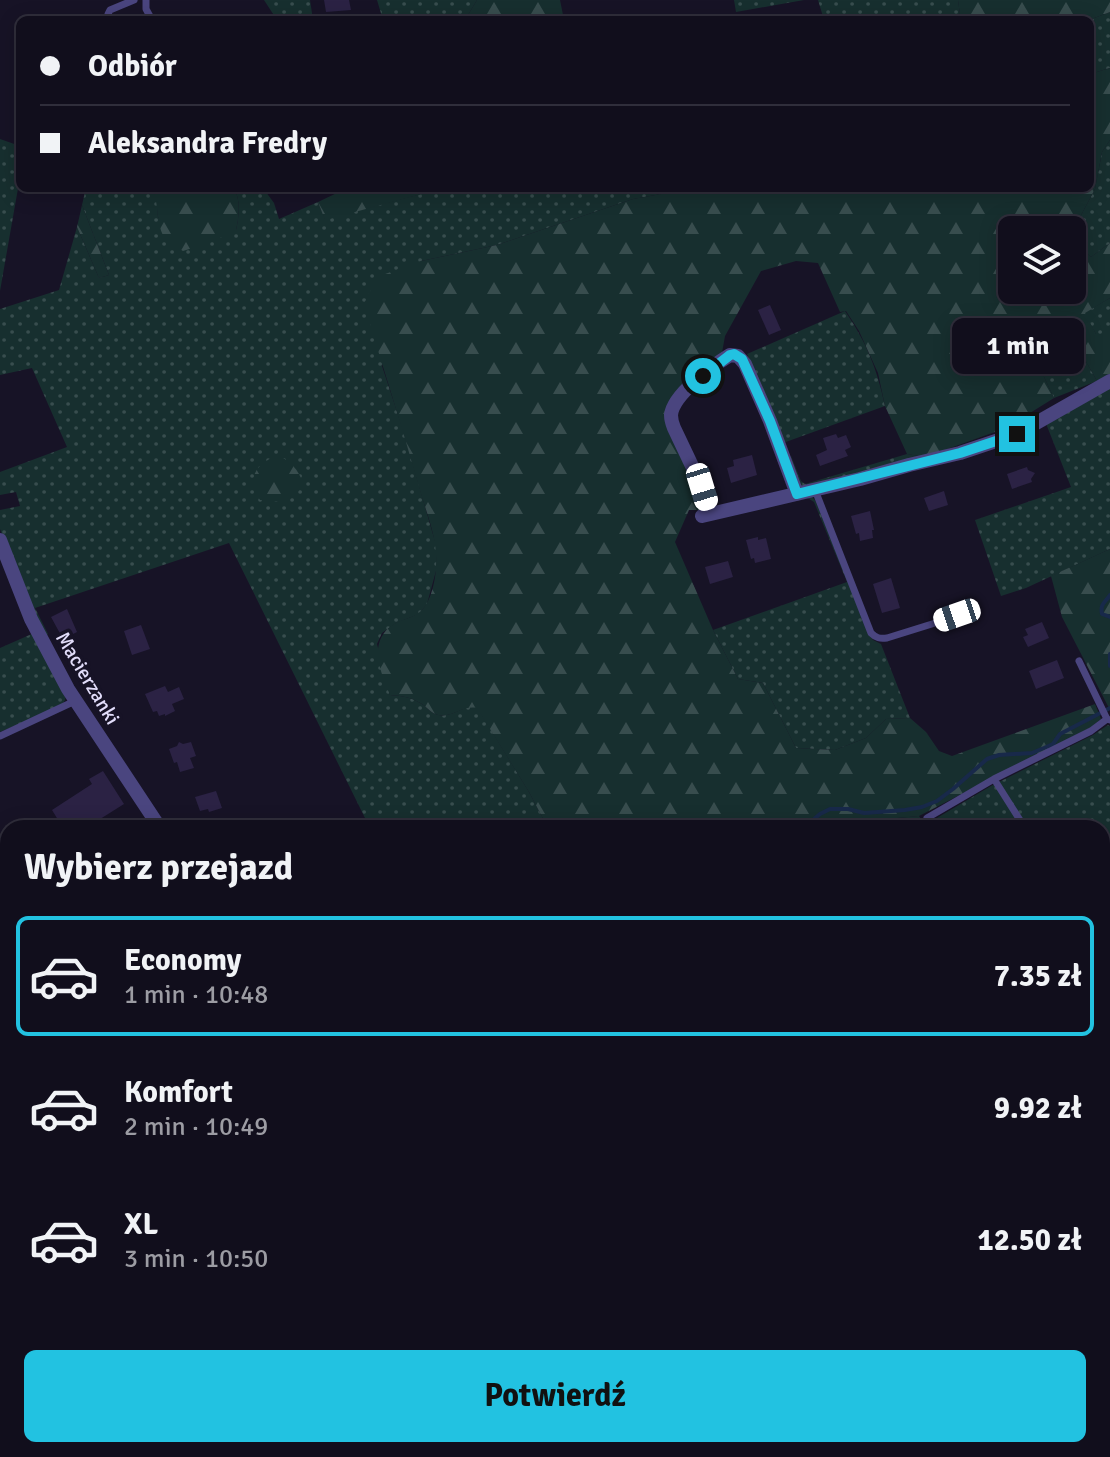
<!DOCTYPE html>
<html lang="pl">
<head>
<meta charset="utf-8">
<style>
  :root { --surface:#110e1c; --page:#1a1725; --text:#f1f3f6; --muted:#9c9ca3; --line:#302e3b; --accent:#22c2e1 }
  body { margin:0; font-family:Signika,sans-serif; background:var(--page); color:var(--text); height:100vh; display:flex; flex-direction:column; font-size:30px; white-space:nowrap }
  * { box-sizing:border-box; margin:0 }
  p { font-size:26px; color:var(--muted) }
  .icon { flex:none; width:44px; height:44px; fill:none; stroke:currentColor; stroke-width:2; stroke-linecap:round; stroke-linejoin:round }
  .map { position:relative; flex:1; overflow:hidden }
  .drawer { position:absolute; left:0px; top:820px; width:1110px; height:638px; display:flex; flex-direction:column; background:var(--surface); border-radius:24px 24px 0 0; box-shadow:0 4px 20px #0003,0 0 0 2px var(--line) }
  .drawer>* { flex:none }
  .top-card { position:absolute; left:16px; top:16px; width:1078px; height:176px; border-radius:12px; box-shadow:0 4px 20px #0003,0 0 0 2px var(--line); display:grid; align-content:center; height:176px; padding:0 24px; background:var(--surface) }
  .buttons { position:absolute; left:998px; top:216px; display:grid; gap:16px }
  .buttons a { display:grid; place-items:center; width:88px; height:88px; border-radius:12px; background:var(--surface); box-shadow:0 4px 20px #0003,0 0 0 2px var(--line); font-size:40px }
  .end { position:absolute; width:36px; height:36px; margin:-18px; border:10px solid #22c2e1; background:#111; box-shadow:0 0 0 4px #111 }
  .from { border-radius:50% }
  .bubble { position:absolute; height:56px; border-radius:12px; background:var(--surface); box-shadow:0 4px 20px #0003,0 0 0 2px var(--line); font-size:26px; font-weight:700; line-height:56px; text-align:center }
  .car { position:absolute; width:24px; height:48px; margin:-24px -12px; border-radius:10px; box-shadow:0 0 6px 2px #0007; background:linear-gradient(#fff 24%,#345 0 40%,#fff 0 76%,#345 0 86%,#fff 0) }
  .top-card b { display:flex; align-items:center; gap:28px; height:76px; font-size:30px }
  .top-card b+b { border-top:2px solid var(--line) }
  .top-card i { width:20px; height:20px; background:var(--text) }
  ul { padding:0; list-style:none }
  li { display:flex; align-items:center; gap:24px; height:120px; margin:0 16px 12px; padding:0 8px; border:4px solid transparent; border-radius:12px }
  li div { flex:1 }
  li b { display:block; font-size:30px }
  li em { font-style:normal; font-weight:700 }
  li.on { border-color:var(--accent) }
  li>.icon { width:72px; height:72px; stroke-width:1.5 }
  h2 { padding:0 24px; font-size:36px; line-height:96px }
  .primary-button { display:flex; gap:16px; margin-top:auto; padding:16px 24px }
  .primary-button a { flex:1; height:92px; border-radius:12px; background:var(--accent); color:#111; font-size:32px; font-weight:700; line-height:92px; text-align:center }
  .map>svg:first-child { display:block }
  .grass { fill:url(#grass-dots) }
  .forest { fill:url(#forest-firs) }
  .lines { fill:none; stroke-linecap:round; stroke-linejoin:round }
  .stream { stroke:#18294a; stroke-width:4 }
  .building { fill:#2b2244 }
  .path { stroke:#41aaaa; stroke-width:2; stroke-dasharray:4 6; stroke-linecap:butt }
  .lane { stroke:#4a457f; stroke-width:7 }
  .street { stroke:#4a457f; stroke-width:14 }
  .route { stroke:#22c2e1; stroke-width:10 }
  .labels { text-anchor:middle; stroke-width:7; stroke-linejoin:round; paint-order:stroke }
  .street-label { font-size:20px; fill:#e2ddfa; stroke:#171326 }
</style>
</head>
<body>
<div class="map">
<svg width="1110" height="1457" viewBox="0 0 1110 1457">
  <defs>
    <pattern id="grass-dots" width="8" height="8" patternUnits="userSpaceOnUse" patternTransform="scale(2)"><rect width="8" height="8" fill="#172f2f"/><path d="M2 2h.1M6 6h.1" fill="none" stroke="#384d4e" stroke-width="1.8" stroke-linecap="round"/></pattern>
    <pattern id="forest-firs" width="22" height="20" patternUnits="userSpaceOnUse" patternTransform="scale(2)"><rect width="22" height="20" fill="#172f2f"/><path d="M5 1l3.5 6h-7zM16 11l3.5 6h-7z" fill="#384d4e"/></pattern>
  </defs>
  <rect width="100%" height="100%" fill="#171326"/>
  <!-- grass -->
  <path class="grass" d="M264 0H310L313 20H277Z
    M377 0H477L465 20H383Z
    M734 0H804L736 12Z
    M818 0H958L960 15 941 20H824Z
    M1110 12V68L1090 74 1089 20Z
    M0 139 20 146V177L0 291Z
    M1110 140V243L1091 257 1072 240V232L1095 189 1102 152Z
    M137 188H151L157 198 158 218 236 230C239 216 241 201 234 188H263L274 203 279 219 318 202 325 219 444 188H695L633 199 497 245 421 261 382 366 403 430 436 545 437 567 427 604 419 614 396 623 382 633 377 644 390 695C402 696 411 697 422 704 428 708 431 713 438 715 453 718 462 705 477 707L529 792 548 828H334L365 818 229 543 35 608 48 634 44 638 24 597 0 529V510L20 506 16 492 0 495V472L67 447 32 368 0 375V309L59 290 77 227 99 278 109 275 82 205 85 192Z
    M1110 298V334H1096L1084 313Z
    M845 311C867 343 877 369 885 406L783 443 747 354Z
    M1053 323 1075 342 1097 381 1054 398 1038 364 1040 340Z
    M1110 388V549L1026 588 1001 596 975 520 1071 487 1045 421Z
    M907 454 925 457 800 487 788 459 791 456 801 481 805 484Z
    M811 496 815 500 870 634 873 640 881 644 910 718 886 719 866 738 835 750 796 748 763 683 738 679 713 630 847 582 814 502 806 497Z
    M34 633 66 694C66 701 63 704 57 708L0 732V648Z
    M1108 725 1110 726V885L1102 886V828H926L924 826 919 828H851L864 821 919 816 925 825 991 786 1093 735Z
    M1110 1079V1210L1102 1194V1084Z
    M1110 1335V1457H1024L1025 1450H1102V1339Z
    M642 1450H748L749 1457H646Z"/>
  <!-- forest -->
  <path class="forest" d="M477 0H560L564 20H465Z
    M958 0H1110V12L1089 20H941L960 15Z
    M1110 68V140L1102 152 1095 189 1072 232V230H1012V290H1072V240L1091 257 1110 243V298L1085 313 1096 334H1110V375L1097 381 1075 342 1053 323 1040 340 1038 364 1054 398 1006 428 925 457 907 454 885 406 878 373 859 331 846 311 840 312 818 263 796 261 761 271 725 336 721 358 669 412 702 501 701 510H689L675 542 713 630 738 679 763 683 796 748 835 750 866 738 886 719 910 718 926 732 939 751 952 756 1095 704 1101 719 1090 728 919 816 864 821 851 828H548L529 792 477 708C462 705 453 718 438 715 431 713 428 708 422 704 411 697 402 696 390 695 380 671 367 641 394 624 402 619 414 618 421 611 431 602 436 579 436 565 438 539 426 512 419 487 402 426 382 365 364 304L377 277 421 261 497 245 633 199 695 188H764L771 191 783 188H1090V74Z
    M152 188H234C241 201 239 216 236 230L214 241 183 251C178 248 170 244 166 240 155 225 160 204 152 188Z
    M338 188H444L325 220 318 202 339 192Z
    M82 205 109 275 99 278 77 227Z
    M278 455C291 462 298 469 303 483 293 505 280 502 260 500 246 477 256 464 278 455Z
    M1110 549V710L1062 617 1051 576Z
    M1110 885V968L1102 956V886Z
    M0 992 8 994V1450H47L25 1457H0Z
    M149 1450H642L646 1457H149Z
    M748 1450H806L807 1457H749Z"/>
  <g class="lines">
    <!-- stream -->
    <path class="stream" d="M1110 595C1105 603 1100 603 1102 614L1110 617
      M1110 654V666
      M804 828 820 814 830 809H848L864 813 905 810 922 807 937 801 953 789 987 759 999 755 1032 753 1044 748 1053 744 1060 734 1110 708
      M0 1227 8 1217
      M559 1457V1450"/>
  </g>
  <!-- building -->
  <path class="building" d="M324 0H349L351 10 326 12Z
    M770 305 781 330 769 335 758 310Z
    M836 434 838 438 846 435 851 447 845 450 848 456 820 466 816 455 827 450 823 438Z
    M752 455 757 475 731 483 727 468 734 466 733 460Z
    M1027 467 1028 470 1035 473 1031 479 1032 482 1012 489 1007 474Z
    M944 491 948 505 929 511 924 498Z
    M870 511 874 530H872L873 538 860 541 859 533 856 534 851 516Z
    M758 537V540L766 538 771 559 755 563 754 558 751 559 746 540Z
    M728 561 733 577 710 584 705 567Z
    M891 578 900 608 882 613 873 584Z
    M67 609 77 632 63 639 51 617Z
    M1042 622 1049 638 1028 647 1023 637 1028 635 1025 629Z
    M141 625 150 649 132 655 124 631Z
    M1057 660 1064 678 1036 689 1029 671Z
    M165 686 168 692 179 687 184 699 172 704 175 711 165 716V714L159 716 157 711 153 712 145 694Z
    M179 742 183 744 191 742 196 756 190 758 194 768 180 772 177 762 174 763 169 749 177 746Z
    M103 771 124 804 97 821 101 828H63L52 810 92 784 89 779Z
    M216 791 222 808 209 812 208 809 200 811 195 797Z"/>
  <g class="lines">
    <!-- path -->
    <path class="path" d="M1102 1354 1110 1349"/>
    <!-- lane -->
    <path class="lane" d="M146 0V9L152 20
      M109 20 108 14 110 10 134 0
      M815 490 871 633C876 638 880 639 887 638L964 614
      M1079 661 1107 719 1110 720
      M0 736 75 701
      M994 779 1025 828
      M927 818 994 779 1091 731 1107 719
      M853 1450 854 1457
      M1002 1450 1012 1453 1016 1457
      M966 1457 992 1450"/>
    <!-- street -->
    <path class="street" d="M710 514 702 487 674 428C672 423 671 420 671 415 673 394 714 365 730 355L738 356 745 364 770 421 797 494
      M702 516 860 479 909 465 960 453 1017 434 1110 381
      M0 540 31 619 68 689 160 828"/>
  </g>
  <g class="lines">
    <!-- route -->
    <path class="route" d="M703 376 730 355 734 354 742 359 770 421 797 494 960 453 1017 434"/>
  </g>
  <g class="labels">
    <!-- street labels -->
    <g class="street-label">
      <text transform="translate(88 678) rotate(59)" y="7">Macierzanki</text>
    </g>
  </g>
</svg>
<div class="buttons">
<a><svg class="icon" aria-label="layers" viewBox="0 0 24 24"><path d="M12 4l9 5-9 5-9-5zM3 14l9 5 9-5"/></svg></a>
</div>
<i class="end from" style="left:703px;top:376px"></i>
<i class="end" style="left:1017px;top:434px"></i>
<div class="bubble" style="left:952px;top:318px;width:132px">1 min</div>
<i class="car" style="left:702px;top:487px;rotate:163deg"></i>
<i class="car" style="left:957px;top:615px;rotate:251deg"></i>
<div class="top-card">
<b><i class="from"></i>Odbiór</b>
<b><i></i>Aleksandra Fredry</b>
</div>
<section class="drawer">
<h2>Wybierz przejazd</h2>
<ul>
<li class="on"><svg class="icon" aria-label="car" viewBox="0 0 24 24"><path d="M5 17H2v-5l4-1 3-4h7l3 4 3 1v5h-3M9 17h6M6 11h13"/><circle cx="7" cy="17" r="2"/><circle cx="17" cy="17" r="2"/></svg><div><b>Economy</b><p>1 min · 10:48</p></div><em>7.35 zł</em></li>
<li><svg class="icon" aria-label="car" viewBox="0 0 24 24"><path d="M5 17H2v-5l4-1 3-4h7l3 4 3 1v5h-3M9 17h6M6 11h13"/><circle cx="7" cy="17" r="2"/><circle cx="17" cy="17" r="2"/></svg><div><b>Komfort</b><p>2 min · 10:49</p></div><em>9.92 zł</em></li>
<li><svg class="icon" aria-label="car" viewBox="0 0 24 24"><path d="M5 17H2v-5l4-1 3-4h7l3 4 3 1v5h-3M9 17h6M6 11h13"/><circle cx="7" cy="17" r="2"/><circle cx="17" cy="17" r="2"/></svg><div><b>XL</b><p>3 min · 10:50</p></div><em>12.50 zł</em></li>
</ul>
<div class="primary-button"><a>Potwierdź</a></div>
</section>
</div>
</body>
</html>
